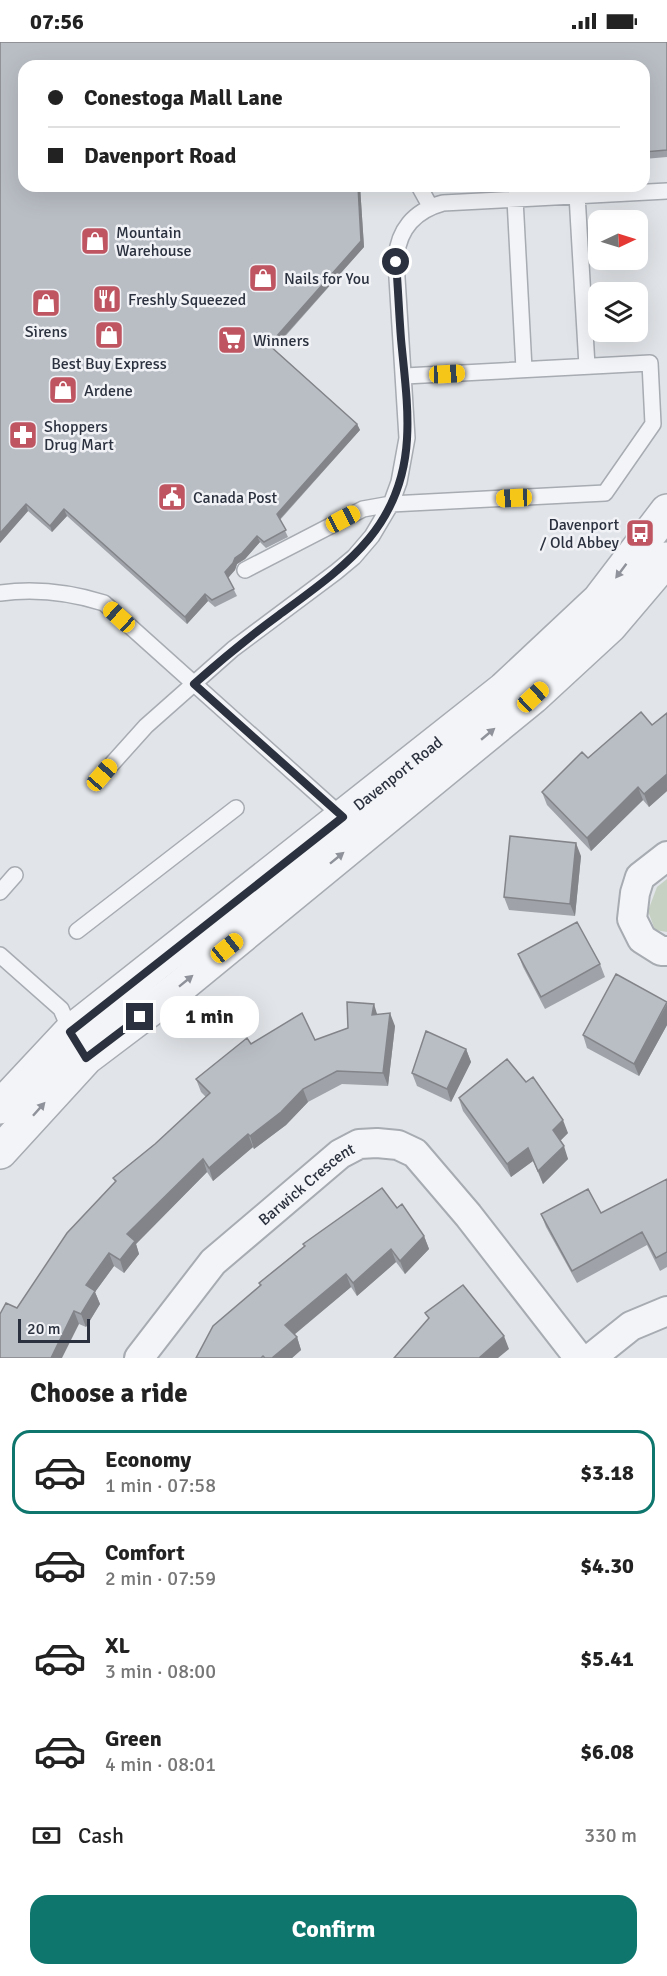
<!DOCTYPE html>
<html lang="en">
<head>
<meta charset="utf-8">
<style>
  :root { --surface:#fff; --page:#f2f2f2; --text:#222; --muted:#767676; --line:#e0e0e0; --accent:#0f766e }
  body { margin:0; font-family:Signika,sans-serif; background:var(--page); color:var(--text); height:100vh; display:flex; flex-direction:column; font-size:22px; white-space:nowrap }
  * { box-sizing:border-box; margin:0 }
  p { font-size:20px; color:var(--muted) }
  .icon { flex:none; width:33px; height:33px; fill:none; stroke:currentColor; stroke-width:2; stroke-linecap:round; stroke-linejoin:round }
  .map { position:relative; height:1316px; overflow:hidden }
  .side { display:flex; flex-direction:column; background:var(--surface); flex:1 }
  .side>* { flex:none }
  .top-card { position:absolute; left:18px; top:18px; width:632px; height:132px; border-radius:18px; box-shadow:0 6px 24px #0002; display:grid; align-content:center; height:132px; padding:0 30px; background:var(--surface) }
  .needle { width:39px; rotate:86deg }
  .tools { position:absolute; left:588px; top:168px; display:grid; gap:12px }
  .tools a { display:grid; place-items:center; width:60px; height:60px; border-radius:12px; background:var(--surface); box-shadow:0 6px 24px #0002; font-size:30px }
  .scale { position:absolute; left:18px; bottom:15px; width:72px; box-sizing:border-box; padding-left:6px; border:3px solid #2b313e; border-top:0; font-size:16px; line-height:21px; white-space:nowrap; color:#2b313e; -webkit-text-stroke:4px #f0f2f6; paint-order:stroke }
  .end { position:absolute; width:27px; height:27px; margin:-14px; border:8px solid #2b313e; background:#fff; box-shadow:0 0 0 3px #fff }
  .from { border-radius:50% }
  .bubble { position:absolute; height:42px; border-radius:18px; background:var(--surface); box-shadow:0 6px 24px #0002; font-size:20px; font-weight:800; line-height:42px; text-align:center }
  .car { position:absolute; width:18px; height:36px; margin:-18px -9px; border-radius:8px; box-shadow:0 0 4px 2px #0007; background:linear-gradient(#f5c518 24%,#345 0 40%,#f5c518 0 76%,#345 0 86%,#f5c518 0) }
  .top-card b { display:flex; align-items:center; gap:21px; height:57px; font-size:22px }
  .top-card b+b { border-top:2px solid var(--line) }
  .top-card i { width:15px; height:15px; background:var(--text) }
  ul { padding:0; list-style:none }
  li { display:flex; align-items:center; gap:18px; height:84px; margin:0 12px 9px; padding:0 18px; border:3px solid transparent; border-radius:18px }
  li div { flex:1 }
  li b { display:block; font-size:22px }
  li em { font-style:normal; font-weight:800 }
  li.current { border-color:var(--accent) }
  li>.icon { width:54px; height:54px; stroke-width:1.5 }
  h2 { padding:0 30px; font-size:27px; line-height:72px }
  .pay { display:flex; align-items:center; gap:15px; height:66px; padding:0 30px; font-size:22px }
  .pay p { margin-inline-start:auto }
  .button { display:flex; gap:12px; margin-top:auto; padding:12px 30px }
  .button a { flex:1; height:69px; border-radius:18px; background:var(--accent); color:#fff; font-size:24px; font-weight:800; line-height:69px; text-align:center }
  .status { display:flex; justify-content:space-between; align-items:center; height:42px; padding:0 30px; background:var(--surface); direction:ltr }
  .status svg { height:16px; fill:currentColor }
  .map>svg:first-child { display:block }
  .green { fill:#c6d1c3 }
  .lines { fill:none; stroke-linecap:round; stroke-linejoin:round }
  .service-casing { stroke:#a7abb2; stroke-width:18 }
  .minor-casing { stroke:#a7abb2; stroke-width:32 }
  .tertiary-casing { stroke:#a7abb2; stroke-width:36 }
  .service { stroke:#f3f4f7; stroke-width:15 }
  .minor { stroke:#f3f4f7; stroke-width:28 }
  .tertiary { stroke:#f3f4f7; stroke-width:33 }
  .wall { fill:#9fa3a9 }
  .shaded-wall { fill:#828489 }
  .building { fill:#b9bdc4; stroke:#828489; stroke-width:1.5 }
  .oneway { fill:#8f929a }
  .route { stroke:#2b313e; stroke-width:8 }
  .labels { text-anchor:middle; stroke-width:5; stroke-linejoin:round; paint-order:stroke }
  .poi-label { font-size:16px; fill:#2b313e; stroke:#f0f2f6; text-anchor:start }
  .street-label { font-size:16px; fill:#2b313e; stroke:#f0f2f6 }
</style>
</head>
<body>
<div class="status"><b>07:56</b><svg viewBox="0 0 49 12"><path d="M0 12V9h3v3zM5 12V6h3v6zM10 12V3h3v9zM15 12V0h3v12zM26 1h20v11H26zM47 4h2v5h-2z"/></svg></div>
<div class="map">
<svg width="667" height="1316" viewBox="0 0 667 1316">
  <rect width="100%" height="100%" fill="#e1e4e8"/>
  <!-- green -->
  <path class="green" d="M667 837V890L655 888 648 869 657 845Z"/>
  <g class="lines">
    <!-- service casing -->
    <g class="service-casing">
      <path id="service" d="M419 144 430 164
        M577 153 587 324
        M515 157 524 327
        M245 528 363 467 391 462 605 451 653 382 650 321 405 334
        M0 551C37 546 69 550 104 561L345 777
        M102 733 146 684 233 607 336 530 354 515 372 494 391 462 399 440 407 396 396 220C397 188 414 169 443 161L667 149
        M0 850 15 833
        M77 889 236 766
        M0 913 61 967 72 993"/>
    </g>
    <!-- minor casing -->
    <g class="minor-casing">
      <g id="minor">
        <path d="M667 814 640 835 635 851 632 877 642 897 661 909H667"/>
        <path id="s1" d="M139 1316 213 1220 340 1112 359 1102 377 1101 398 1103 415 1111 468 1173 579 1316"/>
        <path d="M591 1316 631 1284 667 1269"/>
      </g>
    </g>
    <!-- tertiary casing -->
    <g class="tertiary-casing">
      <g id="tertiary">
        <path id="s2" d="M0 1065 70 990 504 647 599 558 667 469"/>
        <path d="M0 1110 86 1016 176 948 533 655 610 584 667 517"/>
      </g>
    </g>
    <!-- service -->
    <use href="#service" class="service"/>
    <!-- minor -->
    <use href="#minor" class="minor"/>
    <!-- tertiary -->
    <use href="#tertiary" class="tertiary"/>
  </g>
  <!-- wall -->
  <path class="wall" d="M0 0H667V115L644 117V24H24V144H360L364 205 274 307 357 382 360 388 280 478 288 495 266 506 260 500 245 517 237 522 235 528 228 536 237 554 215 565 208 559 187 582 67 474 52 490 28 469 0 501Z
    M667 671V749L649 765 643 758 591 809 547 763 542 750 588 716 652 683Z
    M581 814 575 874 509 868 504 855Z
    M518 912 600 922 605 935 545 967 523 925Z
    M667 960V983L639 1034 587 1006 583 993Z
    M377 973 395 984 388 1044 342 1042 308 1060 286 1083 254 1107 253 1105 213 1139 207 1130 136 1202 139 1212 124 1231 114 1224 95 1250 100 1262 86 1285 79 1282 17 1266 115 1140 113 1136 155 1102 206 1055 201 1050 196 1037 251 1002 315 998 348 986Z
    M466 1007 471 1020 451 1060 417 1044 412 1031Z
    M459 1057 568 1091 560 1099 568 1117 543 1142 533 1119 511 1135 463 1069Z
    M667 1137V1225L660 1229 647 1203 577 1241 546 1185 541 1172 601 1171Z
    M397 1166 424 1194 429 1207 405 1232 396 1220 357 1254 351 1245 294 1293 297 1295 301 1308 292 1316H196L260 1243 259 1241 304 1204 303 1202Z"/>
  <!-- shaded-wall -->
  <path class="shaded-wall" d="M358 144H360L364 205 271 309 269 303Z
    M357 382 360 388 279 478 277 472Z
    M26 462 28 469 0 501V491Z
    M64 467 67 474 52 490 50 484Z
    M257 494 260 500 245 517 237 522 235 528 227 537 225 530 235 516Z
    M205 552 208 559 187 582 185 575Z
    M667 732V749L649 765 644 752Z
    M638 745 643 758 591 809 587 796Z
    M576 801 581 814 575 874 570 862Z
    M374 962 378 975 372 973Z
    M667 962V983L639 1034 634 1022Z
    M390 971 395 984 388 1044 383 1031Z
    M466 1007 471 1020 451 1060 447 1047Z
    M303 1047 308 1060 286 1083 254 1107 250 1094Z
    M563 1078 568 1091 558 1101 553 1088Z
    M248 1092 253 1105 213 1139 209 1126Z
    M564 1104 568 1117 543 1142 538 1129Z
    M528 1106 533 1119 511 1135 507 1122Z
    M203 1117 207 1130 136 1202 139 1212 124 1231 120 1218 127 1192Z
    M424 1194 429 1207 405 1232 400 1219Z
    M391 1207 396 1220 357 1254 353 1241Z
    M109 1211 114 1224 95 1250 100 1262 86 1285 81 1272 86 1243Z
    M346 1232 351 1245 290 1296 285 1283Z
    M74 1269 79 1282 62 1316H51Z
    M504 1294 509 1307 498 1316H479Z
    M297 1295 301 1308 292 1316H272Z"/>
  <!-- building -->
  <path class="building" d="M0 0H667V108L644 110V24H24V144H358L361 199 269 303 357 382 277 472 286 488 264 500 257 494 242 511 235 516 233 521 225 530 234 547 212 558 205 552 185 575 64 467 50 484 26 462 0 491Z
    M641 670 652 683 667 671V732L644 752 638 745 587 796 542 750 582 710 588 716Z
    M510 794 576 801 570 862 504 855Z
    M577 880 600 922 541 955 518 912Z
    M616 932 667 960 634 1022 583 993Z
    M347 960 374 962 372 973 390 971 383 1031 337 1029 303 1047 281 1070 250 1094 248 1092 209 1126 203 1117 127 1192 135 1199 120 1218 109 1211 86 1243 95 1249 81 1272 74 1269 51 1316H0V1272L6 1261 17 1266 67 1191 116 1139 113 1136 155 1102 210 1051 196 1037 247 996 251 1002 302 971 315 998 348 986Z
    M426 989 466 1007 447 1047 412 1031Z
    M507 1017 526 1040 533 1035 563 1078 553 1088 564 1104 538 1129 528 1106 507 1122 459 1056Z
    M667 1137V1210L656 1216 642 1190 572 1229 541 1172 588 1147 601 1171Z
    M382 1146 397 1166 402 1162 424 1194 400 1219 391 1207 353 1241 346 1232 285 1283 297 1295 272 1316H265L263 1314 261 1316H196L213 1284 261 1243 259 1241 305 1204 303 1202Z
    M463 1243 504 1294 479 1316H394L429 1276 425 1271Z"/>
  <!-- one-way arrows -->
  <defs><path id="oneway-solid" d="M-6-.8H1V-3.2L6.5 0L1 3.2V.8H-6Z" transform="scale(1.5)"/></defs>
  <g class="oneway">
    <use href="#oneway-solid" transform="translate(621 529) rotate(127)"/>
    <use href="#oneway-solid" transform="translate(488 692) rotate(-40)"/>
    <use href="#oneway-solid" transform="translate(337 816) rotate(-39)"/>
    <use href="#oneway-solid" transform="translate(186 939) rotate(-39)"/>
    <use href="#oneway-solid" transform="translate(39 1067) rotate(-48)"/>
  </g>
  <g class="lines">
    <!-- route -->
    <path class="route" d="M140 975 86 1016 70 990 343 775 194 642C221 618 249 595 279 573 344 525 402 487 407 397 409 364 404 330 401 297 399 271 398 245 396 220"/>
  </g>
  <!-- icons -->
  <defs>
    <g id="shop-square" transform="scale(1.5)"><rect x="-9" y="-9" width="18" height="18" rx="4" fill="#bf5560" stroke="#f0f2f6"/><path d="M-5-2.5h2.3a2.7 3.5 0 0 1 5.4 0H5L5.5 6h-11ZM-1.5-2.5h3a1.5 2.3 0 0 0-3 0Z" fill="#fff"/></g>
    <g id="restaurant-square" transform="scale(1.5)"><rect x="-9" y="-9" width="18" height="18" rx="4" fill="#bf5560" stroke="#f0f2f6"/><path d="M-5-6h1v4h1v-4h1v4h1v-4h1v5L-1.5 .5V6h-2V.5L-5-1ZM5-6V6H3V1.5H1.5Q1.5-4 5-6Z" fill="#fff"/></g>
    <g id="supermarket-square" transform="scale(1.5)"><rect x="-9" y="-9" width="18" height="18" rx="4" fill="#bf5560" stroke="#f0f2f6"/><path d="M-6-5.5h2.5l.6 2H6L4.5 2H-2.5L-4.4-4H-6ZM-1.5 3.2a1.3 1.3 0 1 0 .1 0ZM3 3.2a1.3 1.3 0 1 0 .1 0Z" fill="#fff"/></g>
    <g id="pharmacy-square" transform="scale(1.5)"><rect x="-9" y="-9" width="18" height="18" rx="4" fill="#bf5560" stroke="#f0f2f6"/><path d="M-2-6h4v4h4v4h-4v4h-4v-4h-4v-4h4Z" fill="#fff"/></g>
    <g id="civic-square" transform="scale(1.5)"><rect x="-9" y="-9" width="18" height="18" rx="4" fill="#bf5560" stroke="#f0f2f6"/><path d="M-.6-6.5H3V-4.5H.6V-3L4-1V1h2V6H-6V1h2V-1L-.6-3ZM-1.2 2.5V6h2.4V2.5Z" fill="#fff"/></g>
    <g id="bus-square" transform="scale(1.5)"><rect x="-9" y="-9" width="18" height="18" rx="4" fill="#bf5560" stroke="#f0f2f6"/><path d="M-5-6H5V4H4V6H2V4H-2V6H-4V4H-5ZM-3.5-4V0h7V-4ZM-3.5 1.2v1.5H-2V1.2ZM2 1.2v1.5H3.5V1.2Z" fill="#fff"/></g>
  </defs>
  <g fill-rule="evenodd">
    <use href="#shop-square" x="95" y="199"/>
    <use href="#shop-square" x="263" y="236"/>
    <use href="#restaurant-square" x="107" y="257"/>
    <use href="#shop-square" x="46" y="261"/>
    <use href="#shop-square" x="109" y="293"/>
    <use href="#supermarket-square" x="232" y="298"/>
    <use href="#shop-square" x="63" y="348"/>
    <use href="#pharmacy-square" x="23" y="393"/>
    <use href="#civic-square" x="172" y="455"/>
    <use href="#bus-square" x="640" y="491"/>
  </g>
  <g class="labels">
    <!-- poi labels -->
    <g class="poi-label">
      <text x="116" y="196">Mountain<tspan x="116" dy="18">Warehouse</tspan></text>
      <text x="284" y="242">Nails for You</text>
      <text x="128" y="263">Freshly Squeezed</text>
      <text x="46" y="295" text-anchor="middle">Sirens</text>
      <text x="253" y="304">Winners</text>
      <text x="109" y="327" text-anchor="middle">Best Buy Express</text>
      <text x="84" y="354">Ardene</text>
      <text x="44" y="390">Shoppers<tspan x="44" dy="18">Drug Mart</tspan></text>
      <text x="193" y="461">Canada Post</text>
      <text x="619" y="488" text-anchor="end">Davenport<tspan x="619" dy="18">/ Old Abbey</tspan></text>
    </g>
    <!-- street labels -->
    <g class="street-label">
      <text dy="6" stroke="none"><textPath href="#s2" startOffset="520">Davenport Road</textPath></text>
      <text dy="6" stroke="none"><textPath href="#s1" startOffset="243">Barwick Crescent</textPath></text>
    </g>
  </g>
</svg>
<div class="tools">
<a><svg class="needle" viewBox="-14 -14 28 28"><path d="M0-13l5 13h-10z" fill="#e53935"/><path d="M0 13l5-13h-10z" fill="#767676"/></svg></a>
<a><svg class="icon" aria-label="layers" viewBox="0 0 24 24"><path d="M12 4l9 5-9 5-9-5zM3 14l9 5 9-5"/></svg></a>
</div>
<div class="scale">20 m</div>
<i class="end from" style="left:396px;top:220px"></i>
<i class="end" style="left:140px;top:975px"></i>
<div class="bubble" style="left:160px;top:954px;width:99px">1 min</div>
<i class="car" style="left:447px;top:332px;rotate:87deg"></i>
<i class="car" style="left:514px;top:456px;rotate:267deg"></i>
<i class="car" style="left:343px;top:477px;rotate:62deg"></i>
<i class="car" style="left:119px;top:575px;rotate:312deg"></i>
<i class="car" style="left:533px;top:655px;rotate:47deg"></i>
<i class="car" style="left:102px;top:733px;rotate:41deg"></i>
<i class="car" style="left:227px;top:906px;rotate:51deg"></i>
<div class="top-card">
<b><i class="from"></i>Conestoga Mall Lane</b>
<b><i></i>Davenport Road</b>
</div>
</div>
<section class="side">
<h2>Choose a ride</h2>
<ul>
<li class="current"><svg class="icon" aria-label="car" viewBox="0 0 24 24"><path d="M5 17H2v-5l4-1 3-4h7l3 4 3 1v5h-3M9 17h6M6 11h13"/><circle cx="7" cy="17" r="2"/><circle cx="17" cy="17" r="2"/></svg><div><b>Economy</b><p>1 min · 07:58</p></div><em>$3.18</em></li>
<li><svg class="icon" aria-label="car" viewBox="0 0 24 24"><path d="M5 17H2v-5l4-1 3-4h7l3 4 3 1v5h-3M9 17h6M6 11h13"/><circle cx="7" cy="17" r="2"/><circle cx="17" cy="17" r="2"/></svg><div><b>Comfort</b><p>2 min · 07:59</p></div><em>$4.30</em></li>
<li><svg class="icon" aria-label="car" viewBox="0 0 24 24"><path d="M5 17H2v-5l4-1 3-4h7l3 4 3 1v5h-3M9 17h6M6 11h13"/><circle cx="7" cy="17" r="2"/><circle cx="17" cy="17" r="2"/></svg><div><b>XL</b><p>3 min · 08:00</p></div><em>$5.41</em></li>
<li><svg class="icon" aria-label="car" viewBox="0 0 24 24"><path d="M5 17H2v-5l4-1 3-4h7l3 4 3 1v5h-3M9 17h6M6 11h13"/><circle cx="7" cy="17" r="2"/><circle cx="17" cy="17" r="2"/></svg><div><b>Green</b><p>4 min · 08:01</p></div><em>$6.08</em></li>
</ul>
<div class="pay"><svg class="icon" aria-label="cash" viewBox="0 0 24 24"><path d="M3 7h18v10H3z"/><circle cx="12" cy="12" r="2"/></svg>Cash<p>330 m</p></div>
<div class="button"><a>Confirm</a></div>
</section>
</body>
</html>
